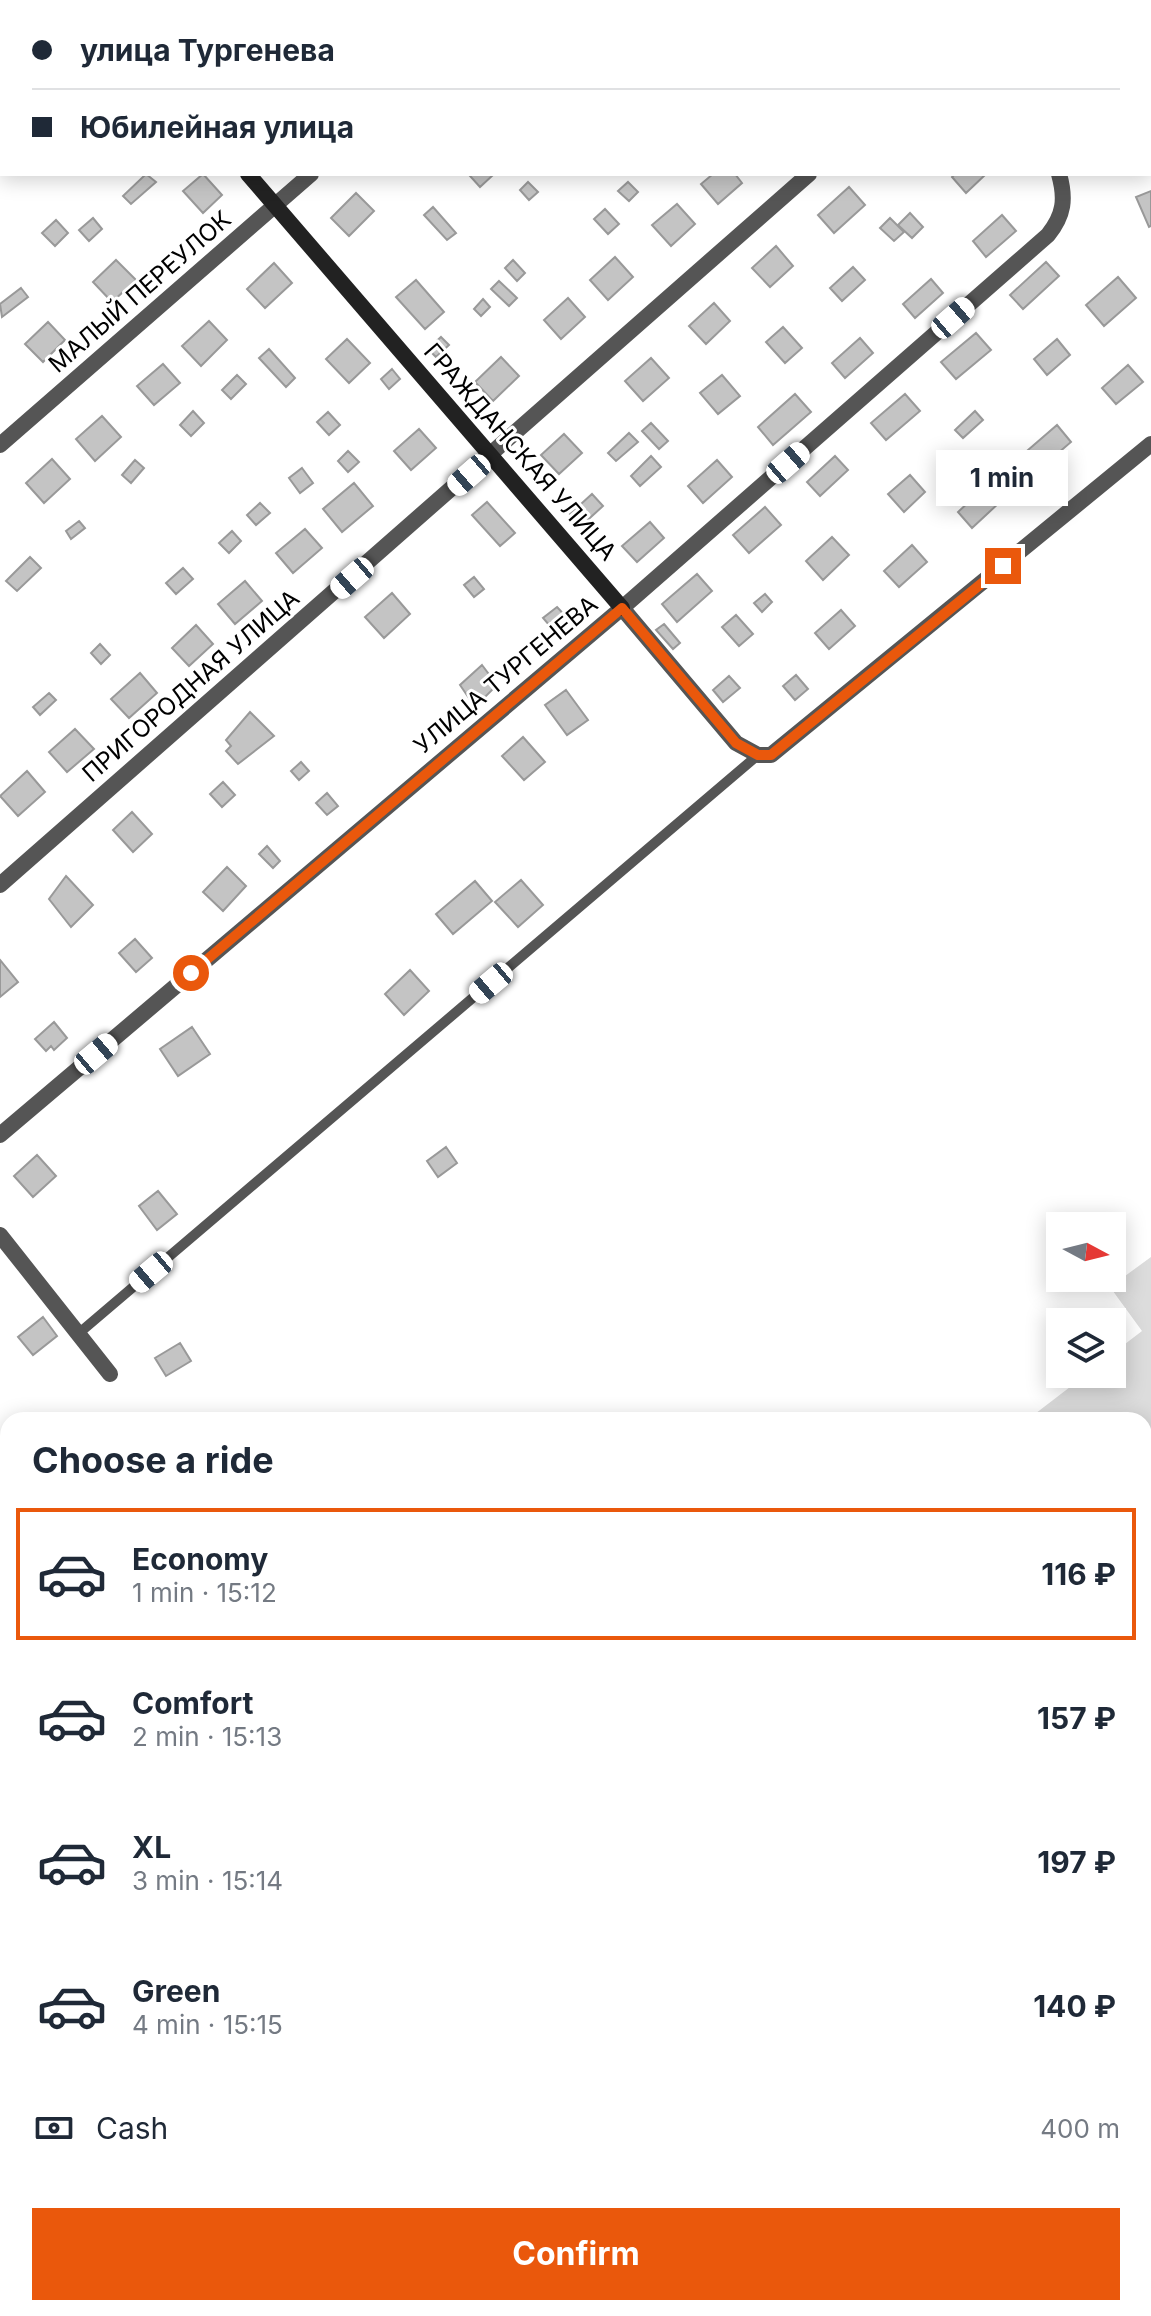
<!DOCTYPE html>
<html lang="en">
<head>
<meta charset="utf-8">
<style>
  :root { --surface:#fff; --page:#f2f2f3; --text:#1f2937; --muted:#747a83; --line:#e0e1e3; --accent:#ea580c }
  body { margin:0; font-family:Inter,sans-serif; background:var(--page); color:var(--text); height:100vh; display:flex; flex-direction:column; font-size:30px; white-space:nowrap }
  * { box-sizing:border-box; margin:0 }
  p { font-size:26px; color:var(--muted) }
  .icon { flex:none; width:44px; height:44px; fill:none; stroke:currentColor; stroke-width:2; stroke-linecap:round; stroke-linejoin:round }
  .map { position:relative; flex:1; overflow:hidden }
  .details { position:absolute; left:0px; top:1412px; width:1152px; height:904px; display:flex; flex-direction:column; background:var(--surface); border-radius:24px 24px 0 0; box-shadow:0 4px 20px #0003 }
  .details>* { flex:none }
  .top-card { position:absolute; left:0px; top:0px; width:1152px; height:176px; box-shadow:0 4px 20px #0003; display:grid; align-content:center; height:176px; padding:0 32px; background:var(--surface) }
  .needle { width:52px; rotate:97deg }
  .controls { position:absolute; left:1046px; top:1212px; display:grid; gap:16px }
  .controls a { display:grid; place-items:center; width:80px; height:80px; border-radius:0px; background:var(--surface); box-shadow:0 4px 20px #0003; font-size:40px }
  .end { position:absolute; width:36px; height:36px; margin:-18px; border:10px solid #ea580c; background:#fff; box-shadow:0 0 0 4px #fff }
  .from { border-radius:50% }
  .bubble { position:absolute; height:56px; border-radius:0px; background:var(--surface); box-shadow:0 4px 20px #0003; font-size:26px; font-weight:700; line-height:56px; text-align:center }
  .car { position:absolute; width:24px; height:48px; margin:-24px -12px; border-radius:10px; box-shadow:0 0 6px 2px #0007; background:linear-gradient(#fff 24%,#345 0 40%,#fff 0 76%,#345 0 86%,#fff 0) }
  .top-card b { display:flex; align-items:center; gap:28px; height:76px; font-size:30px }
  .top-card b+b { border-top:2px solid var(--line) }
  .top-card i { width:20px; height:20px; background:var(--text) }
  ul { padding:0; list-style:none }
  li { display:flex; align-items:center; gap:24px; height:132px; margin:0 16px 12px; padding:0 16px; border:4px solid transparent; border-radius:0px }
  li div { flex:1 }
  li b { display:block; font-size:30px }
  li em { font-style:normal; font-weight:700 }
  li.current { border-color:var(--accent) }
  li>.icon { width:72px; height:72px; stroke-width:1.5 }
  h2 { padding:0 32px; font-size:36px; line-height:96px }
  .pay { display:flex; align-items:center; gap:20px; height:88px; padding:0 32px; font-size:30px }
  .pay p { margin-inline-start:auto }
  .primary-button { display:flex; gap:16px; margin-top:auto; padding:16px 32px }
  .primary-button a { flex:1; height:92px; border-radius:0px; background:var(--accent); color:#fff; font-size:32px; font-weight:700; line-height:92px; text-align:center }
  .map>svg:first-child { display:block }
  .green { fill:#dcdcdc }
  .lines { fill:none; stroke-linecap:round; stroke-linejoin:round }
  .river { stroke:#a3a3a3; stroke-width:32 }
  .building { fill:#c4c4c4; stroke:#999; stroke-width:2 }
  .lane { stroke:#555; stroke-width:10 }
  .street { stroke:#555; stroke-width:16 }
  .secondary { stroke:#222; stroke-width:16 }
  .route { stroke:#ea580c; stroke-width:10 }
  .labels { text-anchor:middle; stroke-width:6; stroke-linejoin:round; paint-order:stroke }
  .street-label { font-size:24px; fill:#000; stroke:#fff }
</style>
</head>
<body>
<div class="map">
<svg width="1151" height="2316" viewBox="0 0 1151 2316">
  <rect width="100%" height="100%" fill="#fff"/>
  <!-- green -->
  <path class="green" d="M1151 1257V2316H547L541 2308H1144V1420H1027L1087 1374H1112V1354L1142 1331 1110 1287Z"/>
  <g class="lines">
    <!-- river -->
    <path class="river" d="M0 1999 8 1997"/>
  </g>
  <!-- building -->
  <path class="building" d="M146 174 156 182 131 204 123 196Z
    M203 174 222 195 203 213 183 191Z
    M473 174H492L493 175 480 187 470 176Z
    M713 174H735L742 183 718 204 701 184Z
    M955 174H986L966 193 952 177Z
    M528 182 538 192 529 200 520 190Z
    M628 182 638 192 629 201 618 191Z
    M849 187 865 205 834 233 818 215Z
    M1151 191V226L1149 227 1136 197Z
    M356 193 374 211 349 236 331 218Z
    M677 204 695 224 671 246 652 225Z
    M433 207 456 233 447 240 424 215Z
    M605 209 619 224 608 234 594 219Z
    M910 213 923 227 912 238 898 225Z
    M1002 215 1016 231 986 257 973 241Z
    M93 218 102 229 89 241 79 230Z
    M890 218 904 232 894 241 880 228Z
    M56 220 68 233 55 246 42 233Z
    M776 246 793 266 770 287 752 268Z
    M615 257 633 277 608 300 590 280Z
    M116 260 136 280 112 302 93 282Z
    M513 260 525 273 517 281 505 268Z
    M1046 262 1059 276 1023 309 1010 295Z
    M274 263 292 283 265 308 247 289Z
    M853 267 865 280 842 301 830 288Z
    M1118 277 1136 298 1104 326 1086 305Z
    M931 279 943 293 915 318 903 304Z
    M416 280 444 312 425 329 396 297Z
    M499 281 517 298 509 306 491 289Z
    M21 288 28 297 2 317 0 304Z
    M568 298 585 317 561 339 544 320Z
    M483 299 490 307 481 316 474 309Z
    M714 303 730 321 706 344 689 326Z
    M209 321 227 340 201 366 182 346Z
    M48 322 65 340 43 362 25 344Z
    M783 327 802 348 785 363 766 342Z
    M976 333 991 350 956 379 941 362Z
    M441 337 449 345 436 357 428 349Z
    M860 338 873 353 845 378 832 363Z
    M347 339 370 363 349 383 326 359Z
    M1057 339 1070 355 1047 375 1034 359Z
    M269 349 295 378 286 387 259 358Z
    M501 357 519 376 493 401 475 382Z
    M651 358 669 378 643 401 625 381Z
    M163 364 180 383 154 405 137 386Z
    M1128 365 1143 382 1116 404 1102 388Z
    M392 369 400 379 389 389 381 379Z
    M237 375 246 384 231 399 222 390Z
    M722 375 740 396 718 414 700 393Z
    M795 394 811 412 773 445 758 427Z
    M905 394 920 411 886 440 871 423Z
    M193 411 204 423 191 436 180 425Z
    M975 411 983 420 963 438 955 430Z
    M328 412 340 425 329 435 317 422Z
    M102 416 121 437 95 461 76 439Z
    M651 423 668 441 659 449 642 431Z
    M1057 425 1071 442 1043 466 1028 450Z
    M419 429 436 448 411 470 394 451Z
    M629 433 638 442 616 461 608 453Z
    M564 434 582 453 559 474 541 455Z
    M348 451 359 462 348 472 338 461Z
    M651 456 661 467 640 486 631 476Z
    M835 456 848 470 820 496 807 482Z
    M52 459 70 479 44 503 26 483Z
    M135 460 144 468 131 483 122 475Z
    M717 460 732 477 703 503 688 486Z
    M302 468 313 483 300 493 289 478Z
    M910 475 925 492 904 512 888 494Z
    M354 483 373 506 342 532 323 509Z
    M986 486 1000 502 972 528 958 512Z
    M592 494 603 506 581 526 570 514Z
    M487 502 515 533 500 546 472 515Z
    M260 503 270 513 256 525 247 515Z
    M765 507 781 525 749 553 733 535Z
    M79 521 85 528 71 539 66 531Z
    M650 522 664 538 637 562 622 546Z
    M305 529 322 548 293 573 276 553Z
    M232 531 241 541 229 553 219 543Z
    M832 537 849 555 823 580 806 561Z
    M912 545 927 562 899 587 884 571Z
    M30 557 41 568 17 591 6 581Z
    M183 568 193 579 176 594 166 583Z
    M697 574 712 591 677 622 662 604Z
    M474 577 484 589 474 597 464 585Z
    M245 581 262 601 235 624 218 604Z
    M392 593 410 614 384 638 365 617Z
    M765 594 772 602 762 612 754 603Z
    M557 607 570 621 556 633 543 618Z
    M841 610 855 626 829 649 815 633Z
    M736 615 753 634 739 646 722 627Z
    M664 624 680 643 673 649 656 630Z
    M196 625 213 644 189 666 172 648Z
    M100 644 110 655 101 664 91 653Z
    M482 665 497 685 475 707 460 685Z
    M140 673 157 693 129 718 111 699Z
    M796 675 808 689 795 700 783 686Z
    M729 676 740 688 723 702 713 690Z
    M566 690 588 720 567 735 545 705Z
    M49 693 56 700 40 715 33 707Z
    M250 712 274 736 238 764 226 751 231 746 226 740Z
    M75 729 94 749 67 772 49 752Z
    M523 737 545 762 524 780 502 756Z
    M301 762 309 771 299 780 291 771Z
    M27 771 45 792 18 816 0 796Z
    M223 782 235 795 222 807 210 794Z
    M327 793 338 806 327 815 316 803Z
    M132 812 152 834 133 852 113 830Z
    M267 846 280 861 273 868 259 854Z
    M227 867 246 886 223 911 203 892Z
    M66 876 93 905 71 927 49 899Z
    M521 880 543 905 518 927 495 902Z
    M475 881 492 901 453 934 436 914Z
    M135 939 152 958 136 972 119 953Z
    M0 960 18 982 0 997Z
    M410 970 429 991 404 1015 385 994Z
    M54 1022 67 1038 54 1050 51 1046 46 1051 35 1039Z
    M192 1027 210 1054 178 1076 160 1049Z
    M446 1147 457 1163 438 1177 427 1161Z
    M37 1155 56 1176 33 1197 14 1176Z
    M158 1191 177 1214 157 1230 139 1206Z
    M43 1317 57 1336 33 1355 18 1337Z
    M180 1343 191 1361 166 1376 155 1358Z"/>
  <g class="lines">
    <!-- lane -->
    <path class="lane" d="M78 1334 758 755
      M1144 1541 1151 1536
      M0 1576 8 1569
      M1144 1584 1151 1592
      M1144 1784 1151 1779
      M1144 1969 1151 1976
      M0 2167 8 2162
      M0 2191H8
      M535 2316 545 2308"/>
    <!-- street -->
    <path class="street" d="M948 0 950 2
      M508 2 511 0
      M1003 2 1005 0
      M0 92 2 90
      M0 445 311 174
      M622 608 736 743 758 755H771L1151 444
      M0 885 809 174
      M0 1135 622 608 1048 235C1064 215 1066 199 1059 174
      M0 1235 110 1374"/>
    <!-- secondary -->
    <path class="secondary" d="M97 0 99 2
      M248 174 622 608"/>
  </g>
  <g class="lines">
    <!-- route -->
    <path class="route" d="M191 973 622 608 736 743 758 755H771L1003 566"/>
  </g>
  <g class="labels">
    <!-- street labels -->
    <g class="street-label">
      <text transform="translate(140 292) rotate(-41)" y="8">МАЛЫЙ ПЕРЕУЛОК</text>
      <text transform="translate(520 452) rotate(49)" y="8">ГРАЖДАНСКАЯ УЛИЦА</text>
      <text transform="translate(506 675) rotate(-40)" y="8">УЛИЦА ТУРГЕНЕВА</text>
      <text transform="translate(191 686) rotate(-41)" y="8">ПРИГОРОДНАЯ УЛИЦА</text>
    </g>
  </g>
</svg>
<div class="controls">
<a><svg class="needle" viewBox="-14 -14 28 28"><path d="M0-13l5 13h-10z" fill="#e53935"/><path d="M0 13l5-13h-10z" fill="#747a83"/></svg></a>
<a><svg class="icon" aria-label="layers" viewBox="0 0 24 24"><path d="M12 4l9 5-9 5-9-5zM3 14l9 5 9-5"/></svg></a>
</div>
<i class="end from" style="left:191px;top:973px"></i>
<i class="end" style="left:1003px;top:566px"></i>
<div class="bubble" style="left:936px;top:450px;width:132px">1 min</div>
<i class="car" style="left:953px;top:318px;rotate:49deg"></i>
<i class="car" style="left:788px;top:463px;rotate:49deg"></i>
<i class="car" style="left:469px;top:475px;rotate:229deg"></i>
<i class="car" style="left:352px;top:578px;rotate:229deg"></i>
<i class="car" style="left:491px;top:983px;rotate:230deg"></i>
<i class="car" style="left:96px;top:1054px;rotate:50deg"></i>
<i class="car" style="left:151px;top:1272px;rotate:230deg"></i>
<div class="top-card">
<b><i class="from"></i>улица Тургенева</b>
<b><i></i>Юбилейная улица</b>
</div>
<section class="details">
<h2>Choose a ride</h2>
<ul>
<li class="current"><svg class="icon" aria-label="car" viewBox="0 0 24 24"><path d="M5 17H2v-5l4-1 3-4h7l3 4 3 1v5h-3M9 17h6M6 11h13"/><circle cx="7" cy="17" r="2"/><circle cx="17" cy="17" r="2"/></svg><div><b>Economy</b><p>1 min · 15:12</p></div><em>116 ₽</em></li>
<li><svg class="icon" aria-label="car" viewBox="0 0 24 24"><path d="M5 17H2v-5l4-1 3-4h7l3 4 3 1v5h-3M9 17h6M6 11h13"/><circle cx="7" cy="17" r="2"/><circle cx="17" cy="17" r="2"/></svg><div><b>Comfort</b><p>2 min · 15:13</p></div><em>157 ₽</em></li>
<li><svg class="icon" aria-label="car" viewBox="0 0 24 24"><path d="M5 17H2v-5l4-1 3-4h7l3 4 3 1v5h-3M9 17h6M6 11h13"/><circle cx="7" cy="17" r="2"/><circle cx="17" cy="17" r="2"/></svg><div><b>XL</b><p>3 min · 15:14</p></div><em>197 ₽</em></li>
<li><svg class="icon" aria-label="car" viewBox="0 0 24 24"><path d="M5 17H2v-5l4-1 3-4h7l3 4 3 1v5h-3M9 17h6M6 11h13"/><circle cx="7" cy="17" r="2"/><circle cx="17" cy="17" r="2"/></svg><div><b>Green</b><p>4 min · 15:15</p></div><em>140 ₽</em></li>
</ul>
<div class="pay"><svg class="icon" aria-label="cash" viewBox="0 0 24 24"><path d="M3 7h18v10H3z"/><circle cx="12" cy="12" r="2"/></svg>Cash<p>400 m</p></div>
<div class="primary-button"><a>Confirm</a></div>
</section>
</div>
</body>
</html>
